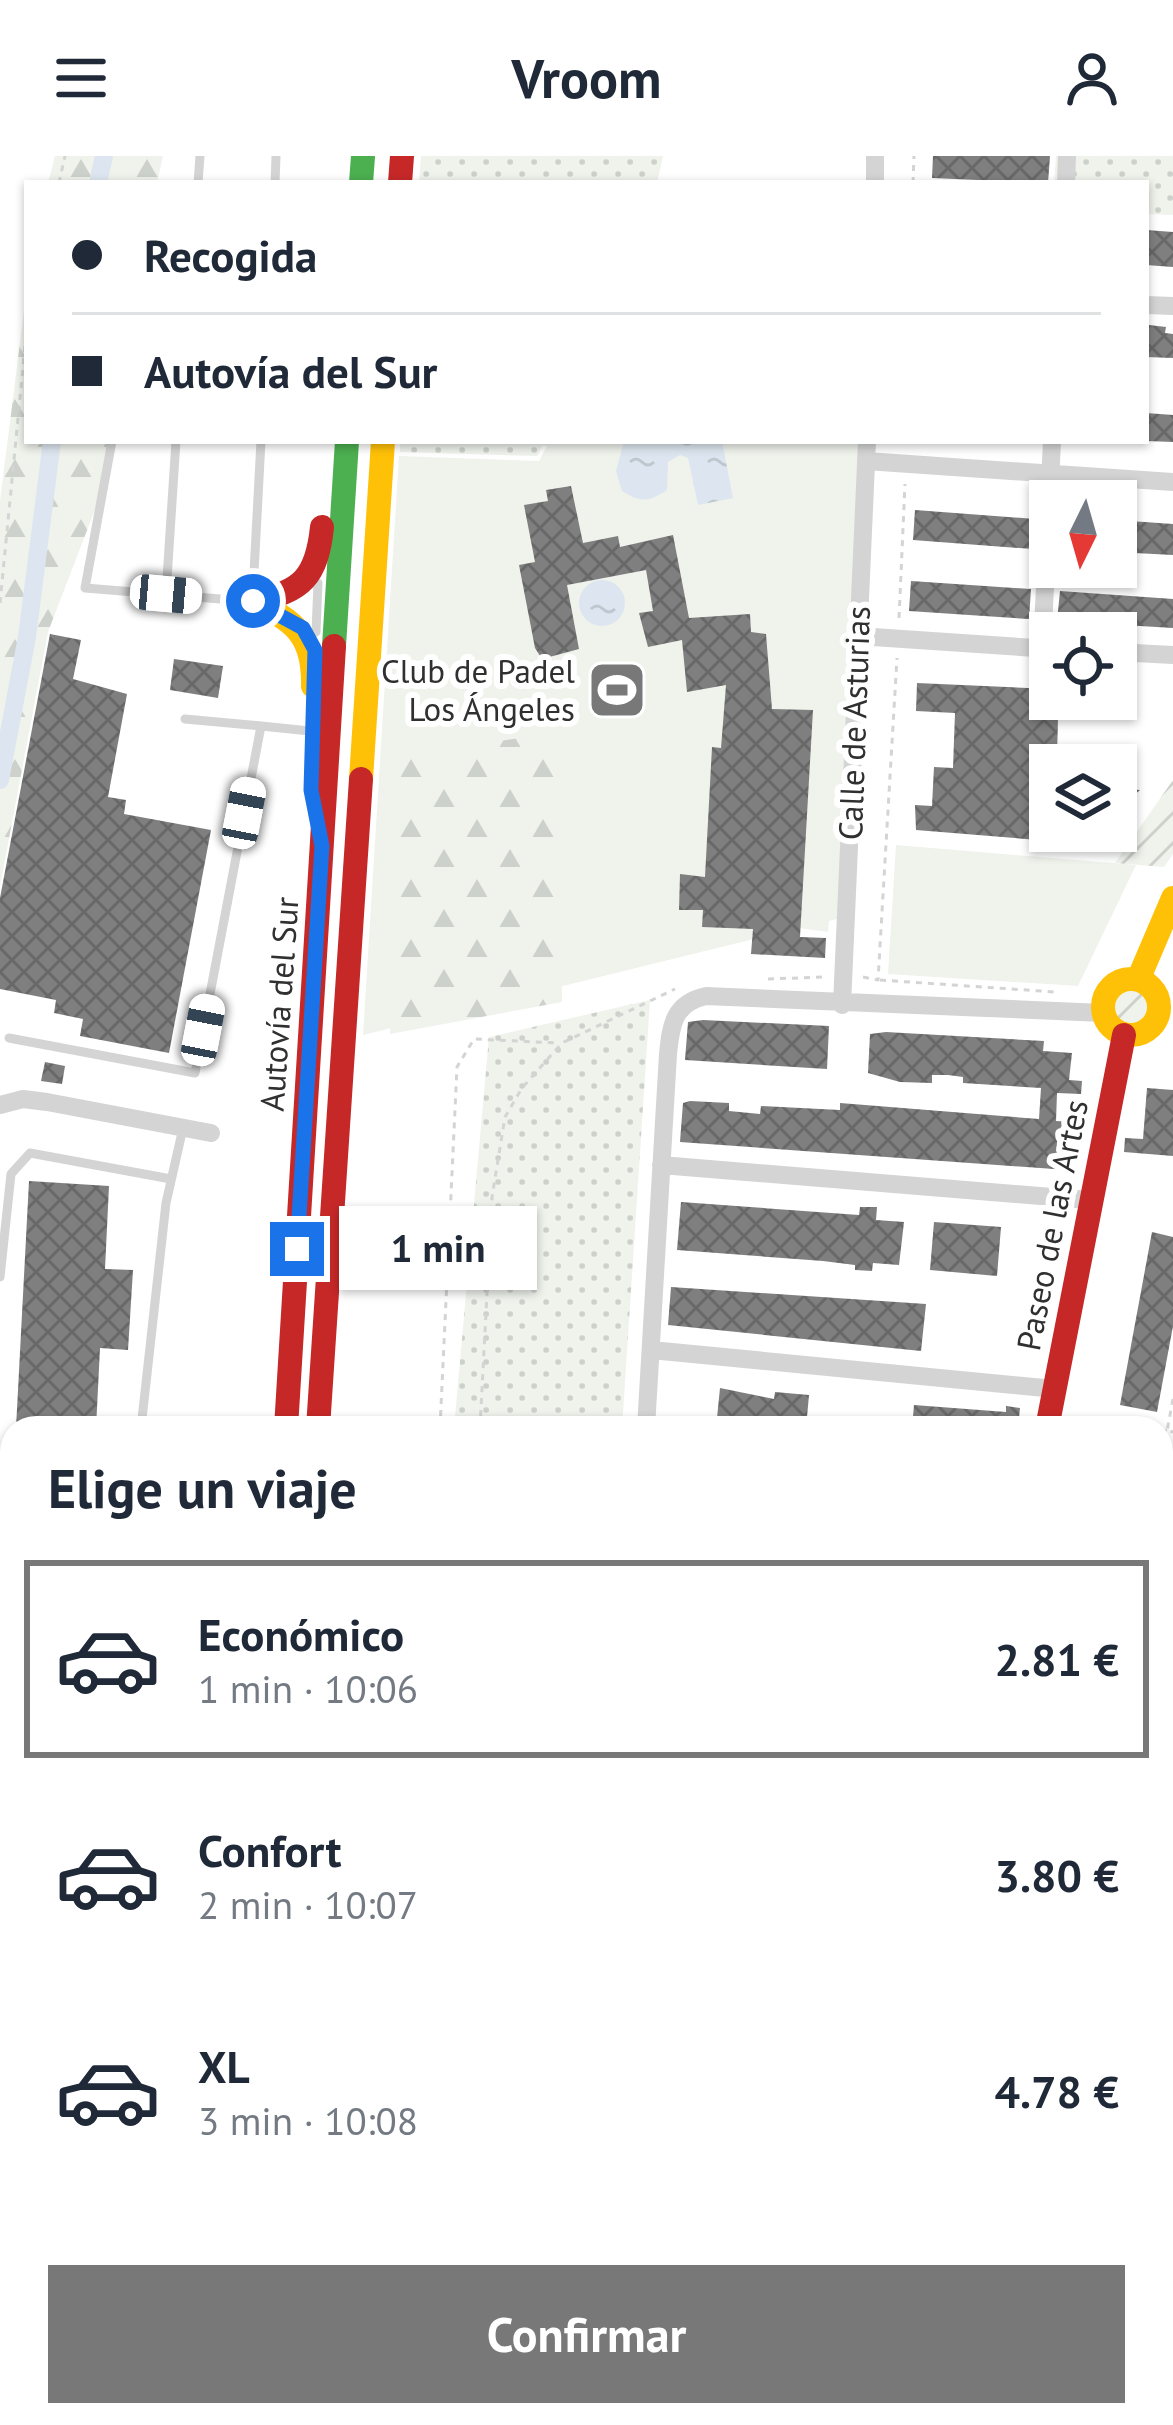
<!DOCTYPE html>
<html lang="es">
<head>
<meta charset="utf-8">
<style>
  :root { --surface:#fff; --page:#f2f2f3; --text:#1f2937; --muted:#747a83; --line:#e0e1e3; --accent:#787878 }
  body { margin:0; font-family:"PT Sans",sans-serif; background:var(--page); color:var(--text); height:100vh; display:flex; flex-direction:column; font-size:45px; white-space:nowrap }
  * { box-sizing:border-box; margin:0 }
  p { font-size:39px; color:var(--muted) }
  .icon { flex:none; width:66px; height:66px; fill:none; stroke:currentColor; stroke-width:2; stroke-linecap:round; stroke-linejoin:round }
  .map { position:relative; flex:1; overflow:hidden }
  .side { position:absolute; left:0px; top:1260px; width:1173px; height:1011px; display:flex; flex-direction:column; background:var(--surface); border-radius:36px 36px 0 0; box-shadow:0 3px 9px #0004 }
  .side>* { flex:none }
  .top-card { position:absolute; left:24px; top:24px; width:1125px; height:264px; border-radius:0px; box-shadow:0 3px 9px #0004; display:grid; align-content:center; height:264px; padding:0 48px; background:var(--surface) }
  .needle { width:78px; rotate:185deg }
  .buttons { position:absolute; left:1029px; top:324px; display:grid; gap:24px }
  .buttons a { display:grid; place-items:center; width:108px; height:108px; border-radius:0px; background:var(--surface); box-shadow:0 3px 9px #0004; font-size:60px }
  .end { position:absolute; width:54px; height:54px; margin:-27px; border:15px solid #1a73e8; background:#fff; box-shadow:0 0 0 6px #fff }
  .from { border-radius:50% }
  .bubble { position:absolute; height:84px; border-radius:0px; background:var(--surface); box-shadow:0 3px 9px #0004; font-size:39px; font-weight:700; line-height:84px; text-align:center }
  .car { position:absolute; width:36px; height:72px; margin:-36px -18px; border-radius:15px; box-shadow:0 0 9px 3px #0007; background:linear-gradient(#fff 24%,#345 0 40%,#fff 0 76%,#345 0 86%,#fff 0) }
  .top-card b { display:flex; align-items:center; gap:42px; height:114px; font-size:45px }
  .top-card b+b { border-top:3px solid var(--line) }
  .top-card i { width:30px; height:30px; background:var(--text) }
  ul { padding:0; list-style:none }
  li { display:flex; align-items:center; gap:36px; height:198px; margin:0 24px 18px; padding:0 24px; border:6px solid transparent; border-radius:0px }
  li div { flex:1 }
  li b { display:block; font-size:45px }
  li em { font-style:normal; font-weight:700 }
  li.selected { border-color:var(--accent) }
  li>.icon { width:108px; height:108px; stroke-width:1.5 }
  h2 { padding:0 48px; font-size:54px; line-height:144px }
  .primary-button { display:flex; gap:24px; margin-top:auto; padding:24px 48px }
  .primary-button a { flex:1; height:138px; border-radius:0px; background:var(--accent); color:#fff; font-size:48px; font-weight:700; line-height:138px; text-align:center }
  header { display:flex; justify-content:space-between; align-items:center; height:156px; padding:0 48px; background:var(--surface); font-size:54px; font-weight:700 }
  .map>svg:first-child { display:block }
  .grass { fill:#eff3ec }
  .forest { fill:url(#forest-firs) }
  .park { fill:url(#park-dots) }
  .garden { fill:url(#garden-furrows) }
  .water { fill:url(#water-ripples) }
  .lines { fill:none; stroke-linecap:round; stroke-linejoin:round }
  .canal { stroke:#dde6f0; stroke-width:18 }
  .building { fill:url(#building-cross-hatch) }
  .path { stroke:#d4d4d4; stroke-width:3; stroke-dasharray:6 6; stroke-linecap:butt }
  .lane { stroke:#d4d4d4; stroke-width:9 }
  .street { stroke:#d4d4d4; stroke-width:18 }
  .fast { stroke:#4caf50; stroke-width:24 }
  .slow { stroke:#ffc107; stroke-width:24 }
  .jam { stroke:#c62828; stroke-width:24 }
  .route { stroke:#1a73e8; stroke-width:15 }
  .labels { text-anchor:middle; stroke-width:12; stroke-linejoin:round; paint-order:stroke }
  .poi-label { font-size:33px; fill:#303030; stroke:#fff; text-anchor:end }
  .street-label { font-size:33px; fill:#303030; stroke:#fff }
</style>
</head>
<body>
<header><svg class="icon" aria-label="menu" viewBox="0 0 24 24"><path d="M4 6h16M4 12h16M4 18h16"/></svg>Vroom<svg class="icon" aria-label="person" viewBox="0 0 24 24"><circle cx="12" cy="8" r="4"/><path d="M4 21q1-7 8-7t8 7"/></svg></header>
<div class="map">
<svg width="1173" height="2269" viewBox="0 0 1173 2269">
  <defs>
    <pattern id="forest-firs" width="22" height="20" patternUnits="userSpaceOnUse" patternTransform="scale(3)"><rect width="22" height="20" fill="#eff3ec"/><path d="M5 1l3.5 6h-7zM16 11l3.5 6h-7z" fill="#cdd1cb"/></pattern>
    <pattern id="park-dots" width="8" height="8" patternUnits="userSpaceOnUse" patternTransform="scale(3)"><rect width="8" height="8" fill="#eff3ec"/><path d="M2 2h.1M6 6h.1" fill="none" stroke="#cdd1cb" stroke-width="1.8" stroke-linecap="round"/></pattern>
    <pattern id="garden-furrows" width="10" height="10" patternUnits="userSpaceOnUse" patternTransform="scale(3)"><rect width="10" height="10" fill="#eff3ec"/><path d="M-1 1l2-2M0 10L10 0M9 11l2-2" fill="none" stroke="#cdd1cb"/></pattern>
    <pattern id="water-ripples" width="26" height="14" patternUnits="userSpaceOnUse" patternTransform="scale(3)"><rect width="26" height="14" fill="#dde6f0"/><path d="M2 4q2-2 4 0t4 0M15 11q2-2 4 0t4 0" fill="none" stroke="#bec6ce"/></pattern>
    <pattern id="building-cross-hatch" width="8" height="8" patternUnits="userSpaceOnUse" patternTransform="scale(3)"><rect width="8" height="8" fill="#7f7f7f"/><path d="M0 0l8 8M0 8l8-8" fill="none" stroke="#686868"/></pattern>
  </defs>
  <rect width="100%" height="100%" fill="#fff"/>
  <!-- grass -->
  <path class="grass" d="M491 285H861L841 762 829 765 828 776 799 772 363 879 399 300 539 305 547 290Z
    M896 689 1136 709 1078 830 888 818Z"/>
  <!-- forest -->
  <path class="forest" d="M55 0H163L157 27H48Z
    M27 131V285H108L96 351 48 476 0 730V345Z
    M561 576 562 846 390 878 397 600Z
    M1161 2007 1173 2008V2217L1161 2204Z"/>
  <!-- park -->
  <path class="park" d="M421 0H663L657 27H419Z
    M1056 0H1173V59L1146 58V27H1054Z
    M400 285H545L537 300 400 296Z
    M650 844 622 1272H454L489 881Z
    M1161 1391 1173 1392V1443L1161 1441Z
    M908 2259H1144L1156 2269H906Z"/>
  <!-- garden -->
  <path class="garden" d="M1173 624V698L1164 711 1115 707Z
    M1113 851a17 17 0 1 1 34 0a17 17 0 1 1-34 0Z"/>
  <!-- water -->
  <path class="water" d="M624 285H722L733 342 698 349 688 302 680 299 668 306 667 334C649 346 641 347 622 335L616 315Z
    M579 447a23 23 0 1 1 46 0a23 23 0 1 1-46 0Z"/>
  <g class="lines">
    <!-- canal -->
    <path class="canal" d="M98 27 104 0
      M0 624 27 481 52 285"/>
  </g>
  <!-- building -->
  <path class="building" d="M933 0H1050L1048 27 932 22Z
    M1146 74 1173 76V111L1146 109Z
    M1149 169 1166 171 1165 177 1173 178V202L1146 201Z
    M1146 257 1173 259V286L1146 285Z
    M571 330 583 387 618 380 620 391 673 379 689 462 750 458 751 476 766 478 772 553 813 554 800 781 826 782 825 802 751 798 753 773 702 771 703 754H679L680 718 705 721 712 591 721 592 726 529 687 536 682 484 648 491 639 457 653 455 646 414 567 429 579 493 542 503 535 492 519 409 535 406 524 349 548 345 546 334Z
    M915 354 1035 363 1033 393 913 384Z
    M1116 364 1173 368V399L1116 396Z
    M911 425 1031 433 1029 463 909 455Z
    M1060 435 1173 443V472L1057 465Z
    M50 478 81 484 73 523 127 538 108 641 126 644 124 658 211 674 169 897 80 880 83 863 54 857 56 844 0 833V742Z
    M174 503 223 510 218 542 170 534Z
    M917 527 1050 533V543H1101L1100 564 1058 562 1057 601H1050V685L916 674 915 649 932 650 934 611 953 612 955 557 916 555Z
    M1116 632 1140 634 1116 655Z
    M703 864 829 870 827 913 685 904 688 866Z
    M886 876 1044 885 1043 895 1072 897 1069 924 1082 925 1081 938 1057 937 1056 965 1071 966 1068 1014 680 986 683 947 690 945 729 947V955L760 958 761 950 840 954V947L1039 963 1041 932 963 927V921L948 919H932V927L900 926 868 917 870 878Z
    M45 906 65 910 62 928 41 925Z
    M1147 932 1173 934V1000L1124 996 1125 982 1143 983Z
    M29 1025 109 1030 105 1113 133 1114 128 1194 100 1192 96 1272H16Z
    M681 1046 859 1059 860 1051H877L876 1064 904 1066 899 1109 873 1107 872 1115 855 1114V1109L823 1105 677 1094Z
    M934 1066 1001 1071 997 1120 930 1114Z
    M1152 1076 1173 1081V1170L1157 1256 1120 1249Z
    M671 1131 926 1148 921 1195 668 1169Z
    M720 1232 774 1243 775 1236 809 1239 806 1272H716Z
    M914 1249 1006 1256V1250L1020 1252 1018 1272H912Z"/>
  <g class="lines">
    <!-- path -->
    <path class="path" d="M59 27 65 0
      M913 27 914 0
      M0 447 27 170
      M899 462 905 328
      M863 821 878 824 897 502
      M768 823 824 821
      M880 824 1055 836
      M1173 1243 1167 1275 1173 1276
      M1103 1263 1151 1272
      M440 1272 457 911 474 883 558 887
      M480 1272 492 1041 505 961 522 932 562 887 675 833
      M1161 1274 1167 1275 1161 1308
      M1161 1449 1173 1450
      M1161 1525 1173 1526
      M1161 1616 1173 1617
      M1161 1734 1173 1735
      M1161 1868 1173 1883
      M1161 2180 1173 2192
      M364 2259V2269
      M1030 2259 1034 2269
      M1089 2259 1094 2269
      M838 2269 840 2259
      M906 2269 907 2259"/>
    <!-- lane -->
    <path class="lane" d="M198 27 200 0
      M275 27 276 0
      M112 285 85 432 245 445
      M253 435 261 285
      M166 438 176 285
      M316 476 318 427
      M185 563 261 570
      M9 882 195 917 261 570 310 575
      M0 1121 11 1018 30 997 171 1023
      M141 1272 166 1047 183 972
      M0 1412 12 1414"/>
    <!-- street -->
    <path class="street" d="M875 27V0
      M1066 27 1067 0
      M1146 149 1173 150
      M866 305 1173 326
      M858 480 1050 493
      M1042 493 1052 285
      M1116 496 1173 499
      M842 849 867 285
      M0 949 23 943 47 946 211 977
      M661 1009 1089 1044
      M651 1194 1055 1233
      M646 1272 668 898C671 868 674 847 706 840L1103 857
      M0 2114 12 2087
      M1161 2226 1173 2236
      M1161 2252 1173 2262
      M158 2269 159 2259
      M881 2269 883 2259"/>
    <!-- fast -->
    <path class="fast" d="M361 27 363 0
      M334 490 347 285
      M1161 1557 1173 1558
      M1161 1583 1173 1585
      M226 2259V2269
      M258 2259V2269"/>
    <!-- slow -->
    <path class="slow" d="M253 445C296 465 314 481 313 530
      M361 623 383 285
      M1103 851a28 28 0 1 1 56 0a28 28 0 1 1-56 0Z
      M1138 824 1173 742
      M864 2269 866 2259"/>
    <!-- jam -->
    <path class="jam" d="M400 27 402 0
      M253 445C302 437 317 420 322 371
      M286 1272 334 490
      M318 1272 361 623
      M1047 1272 1124 879"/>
  </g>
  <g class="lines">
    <!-- route -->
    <path class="route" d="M253 445 303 472 315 494 311 634 322 690 297 1093"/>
  </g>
  <!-- icons -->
  <defs>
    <g id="stadium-square" transform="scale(3)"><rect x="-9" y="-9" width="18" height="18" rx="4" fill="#787878" stroke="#fff"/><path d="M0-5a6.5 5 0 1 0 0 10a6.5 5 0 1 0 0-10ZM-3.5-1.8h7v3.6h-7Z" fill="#fff"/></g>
  </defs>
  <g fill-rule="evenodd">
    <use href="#stadium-square" x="617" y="534"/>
  </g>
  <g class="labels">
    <!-- poi labels -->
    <g class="poi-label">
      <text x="575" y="527">Club de Padel<tspan x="575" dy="38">Los Ángeles</tspan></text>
    </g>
    <!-- street labels -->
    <g class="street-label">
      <text transform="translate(854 567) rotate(-88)" y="12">Calle de Asturias</text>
      <text transform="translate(279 848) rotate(-86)" y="12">Autovía del Sur</text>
      <text transform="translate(1052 1069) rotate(-79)" y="12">Paseo de las Artes</text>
    </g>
  </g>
</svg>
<div class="buttons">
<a><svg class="needle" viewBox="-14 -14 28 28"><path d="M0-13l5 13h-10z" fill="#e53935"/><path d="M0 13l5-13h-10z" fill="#747a83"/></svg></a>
<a><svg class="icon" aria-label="locate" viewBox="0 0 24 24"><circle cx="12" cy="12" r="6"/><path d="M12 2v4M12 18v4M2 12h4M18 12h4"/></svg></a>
<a><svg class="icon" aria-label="layers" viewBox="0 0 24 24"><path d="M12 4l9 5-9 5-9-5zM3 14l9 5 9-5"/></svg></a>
</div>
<i class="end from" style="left:253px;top:445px"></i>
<i class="end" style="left:297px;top:1093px"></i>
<div class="bubble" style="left:339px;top:1050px;width:198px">1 min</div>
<i class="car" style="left:166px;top:438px;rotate:95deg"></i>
<i class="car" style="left:244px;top:657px;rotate:11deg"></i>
<i class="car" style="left:203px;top:874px;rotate:11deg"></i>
<div class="top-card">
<b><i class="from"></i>Recogida</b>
<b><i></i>Autovía del Sur</b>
</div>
<section class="side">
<h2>Elige un viaje</h2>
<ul>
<li class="selected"><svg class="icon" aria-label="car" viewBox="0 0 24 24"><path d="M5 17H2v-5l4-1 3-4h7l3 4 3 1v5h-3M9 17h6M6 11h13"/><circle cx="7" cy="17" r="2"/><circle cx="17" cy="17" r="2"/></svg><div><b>Económico</b><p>1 min · 10:06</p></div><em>2.81 €</em></li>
<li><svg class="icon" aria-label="car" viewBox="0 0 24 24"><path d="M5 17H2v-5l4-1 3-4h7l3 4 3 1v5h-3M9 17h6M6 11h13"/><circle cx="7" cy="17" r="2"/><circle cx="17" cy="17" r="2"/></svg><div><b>Confort</b><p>2 min · 10:07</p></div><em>3.80 €</em></li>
<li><svg class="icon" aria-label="car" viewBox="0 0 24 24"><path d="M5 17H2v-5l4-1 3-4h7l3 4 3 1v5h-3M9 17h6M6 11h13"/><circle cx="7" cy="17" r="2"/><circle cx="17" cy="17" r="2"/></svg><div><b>XL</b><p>3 min · 10:08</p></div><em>4.78 €</em></li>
</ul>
<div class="primary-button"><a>Confirmar</a></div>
</section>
</div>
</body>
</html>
